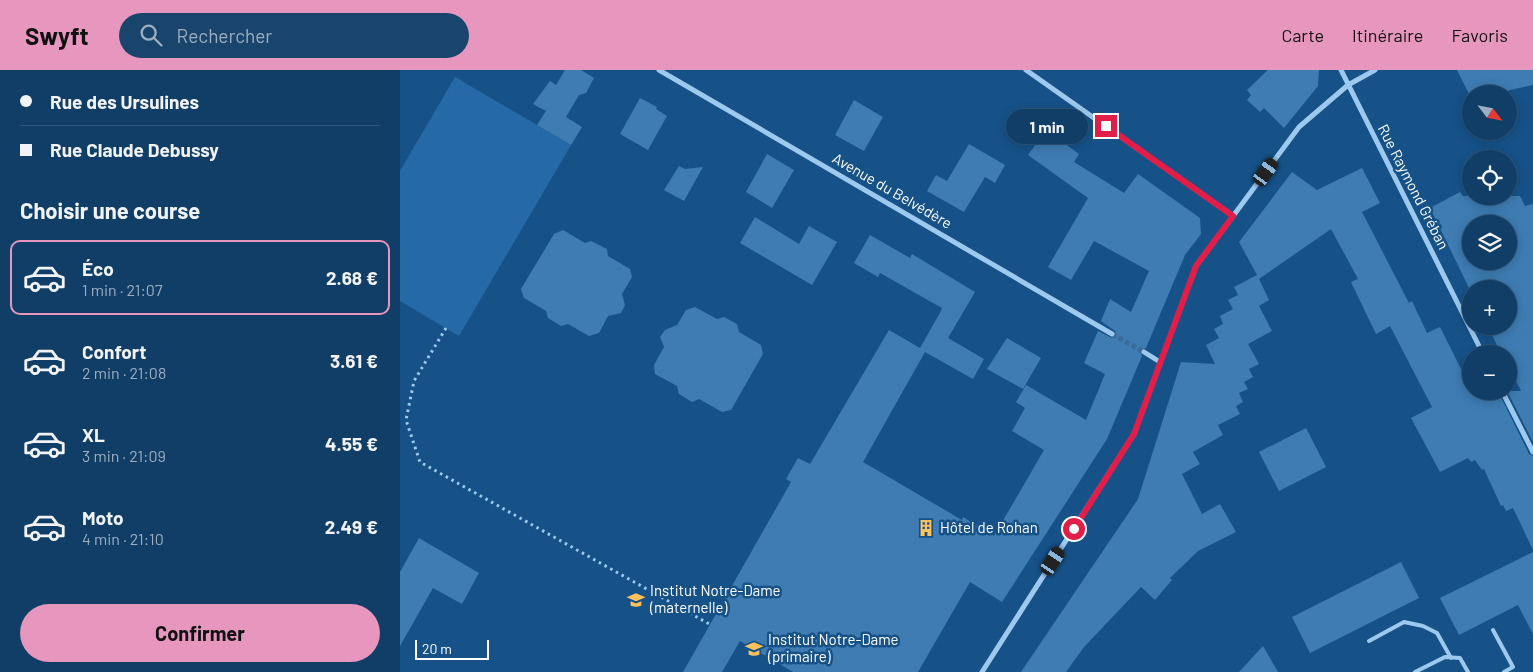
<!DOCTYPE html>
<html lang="fr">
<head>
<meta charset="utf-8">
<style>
  :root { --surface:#103e66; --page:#19456c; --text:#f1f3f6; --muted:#9caebf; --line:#30577a; --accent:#e797bd }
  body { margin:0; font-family:Barlow,sans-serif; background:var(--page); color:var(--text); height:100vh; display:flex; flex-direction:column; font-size:19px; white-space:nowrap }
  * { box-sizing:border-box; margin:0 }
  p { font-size:16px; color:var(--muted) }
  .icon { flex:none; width:28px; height:28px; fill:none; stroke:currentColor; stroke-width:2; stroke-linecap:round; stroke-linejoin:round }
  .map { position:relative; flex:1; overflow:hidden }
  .panel { display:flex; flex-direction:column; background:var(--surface); width:400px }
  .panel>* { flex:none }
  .hud { display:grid; align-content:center; height:110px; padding:0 20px; background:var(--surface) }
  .needle { width:32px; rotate:122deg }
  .fabs { position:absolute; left:1062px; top:15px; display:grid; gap:10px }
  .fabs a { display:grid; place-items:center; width:55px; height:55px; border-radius:50%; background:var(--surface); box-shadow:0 2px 12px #0003,0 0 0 1px var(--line); font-size:25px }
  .scale { position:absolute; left:15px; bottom:12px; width:74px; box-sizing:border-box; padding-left:5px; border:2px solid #fff; border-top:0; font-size:14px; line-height:18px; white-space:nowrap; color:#fff; -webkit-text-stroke:4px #165288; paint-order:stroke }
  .end { position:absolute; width:22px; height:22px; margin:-11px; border:6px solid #e11d48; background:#fff; box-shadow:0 0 0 2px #fff }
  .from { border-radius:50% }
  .bubble { position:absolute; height:35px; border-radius:18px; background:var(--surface); box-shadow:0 2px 12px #0003,0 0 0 1px var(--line); font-size:16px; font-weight:700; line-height:35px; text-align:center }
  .car { position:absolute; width:15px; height:30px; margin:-15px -8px; border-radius:6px; box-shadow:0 0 4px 1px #0007; background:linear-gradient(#222 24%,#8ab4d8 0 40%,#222 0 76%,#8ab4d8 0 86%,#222 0) }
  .hud b { display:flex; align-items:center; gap:18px; height:48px; font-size:19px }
  .hud b+b { border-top:1px solid var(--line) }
  .hud i { width:12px; height:12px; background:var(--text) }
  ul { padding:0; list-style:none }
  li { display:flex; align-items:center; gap:15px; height:75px; margin:0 10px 8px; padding:0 10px; border:2px solid transparent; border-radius:10px }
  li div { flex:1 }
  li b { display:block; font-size:19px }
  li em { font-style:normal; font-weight:700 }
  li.current { border-color:var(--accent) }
  li>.icon { width:45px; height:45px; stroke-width:1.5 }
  h2 { padding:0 20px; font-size:22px; line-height:60px }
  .action { display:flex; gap:10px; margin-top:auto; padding:10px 20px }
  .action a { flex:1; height:58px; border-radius:30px; background:var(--accent); color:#111; font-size:20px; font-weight:700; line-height:58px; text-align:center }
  header { display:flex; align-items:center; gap:30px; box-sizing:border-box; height:70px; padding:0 25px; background:var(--accent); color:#111 }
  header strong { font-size:24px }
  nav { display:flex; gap:28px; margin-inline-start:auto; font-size:18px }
  .search { width:350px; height:45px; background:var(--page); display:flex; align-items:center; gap:12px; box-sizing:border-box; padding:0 18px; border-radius:28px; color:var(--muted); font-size:19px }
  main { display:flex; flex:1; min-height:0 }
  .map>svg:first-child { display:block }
  .green { fill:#256aa6 }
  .building { fill:#3e7cb2; fill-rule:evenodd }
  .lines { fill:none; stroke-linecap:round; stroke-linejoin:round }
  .street-tunnel { stroke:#396c9a; stroke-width:5; stroke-dasharray:5 2.5; stroke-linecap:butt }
  .path { stroke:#9dc9ee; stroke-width:3; stroke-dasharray:2.5 4; stroke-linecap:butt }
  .lane { stroke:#9dc9ee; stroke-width:4 }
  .street { stroke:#9dc9ee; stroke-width:5 }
  .route { stroke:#e11d48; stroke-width:6 }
  .labels { text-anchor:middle; stroke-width:5; stroke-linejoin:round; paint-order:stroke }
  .street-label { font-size:15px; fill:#fff; stroke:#165288 }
  .poi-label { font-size:15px; fill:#fff; stroke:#165288; text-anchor:start }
</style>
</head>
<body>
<header>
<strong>Swyft</strong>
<div class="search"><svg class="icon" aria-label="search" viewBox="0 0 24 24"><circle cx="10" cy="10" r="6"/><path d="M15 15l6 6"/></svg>Rechercher</div>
<nav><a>Carte</a><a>Itinéraire</a><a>Favoris</a></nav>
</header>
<main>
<section class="panel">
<div class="hud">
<b><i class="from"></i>Rue des Ursulines</b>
<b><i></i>Rue Claude Debussy</b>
</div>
<h2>Choisir une course</h2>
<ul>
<li class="current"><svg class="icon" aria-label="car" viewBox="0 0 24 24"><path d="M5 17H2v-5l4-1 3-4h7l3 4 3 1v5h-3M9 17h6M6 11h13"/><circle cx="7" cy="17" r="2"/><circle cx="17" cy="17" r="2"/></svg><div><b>Éco</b><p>1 min · 21:07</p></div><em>2.68 €</em></li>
<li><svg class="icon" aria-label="car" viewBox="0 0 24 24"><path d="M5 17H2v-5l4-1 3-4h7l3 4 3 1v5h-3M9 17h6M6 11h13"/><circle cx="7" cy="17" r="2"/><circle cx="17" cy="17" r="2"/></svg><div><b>Confort</b><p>2 min · 21:08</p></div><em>3.61 €</em></li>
<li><svg class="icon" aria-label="car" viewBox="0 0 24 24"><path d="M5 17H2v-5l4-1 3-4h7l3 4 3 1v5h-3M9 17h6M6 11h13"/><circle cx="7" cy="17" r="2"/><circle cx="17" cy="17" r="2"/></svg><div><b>XL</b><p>3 min · 21:09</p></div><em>4.55 €</em></li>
<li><svg class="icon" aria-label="car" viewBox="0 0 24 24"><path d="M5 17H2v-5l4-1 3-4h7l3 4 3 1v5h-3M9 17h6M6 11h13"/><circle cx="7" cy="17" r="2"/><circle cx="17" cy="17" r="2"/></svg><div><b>Moto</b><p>4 min · 21:10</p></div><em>2.49 €</em></li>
</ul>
<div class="action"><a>Confirmer</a></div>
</section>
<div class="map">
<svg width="1133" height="602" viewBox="0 0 1133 602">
  <rect width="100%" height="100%" fill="#165288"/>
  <!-- green -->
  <path class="green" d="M55 7 171 75 59 266 0 231V101Z"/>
  <!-- building -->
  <path class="building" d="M165 0H181L194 8 186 23 179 25 166 47 182 57 171 75 137 55 146 41 133 34 150 11 156 15Z
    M868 0H919L918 16 884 58 864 38 860 42 847 30 851 25 847 20Z
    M1057 0H1133V15L1093 24H1069Z
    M240 28 257 37 256 39 267 46 248 80 220 64Z
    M454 30 483 47 464 81 435 65Z
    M646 60 679 84 674 92 724 123 738 104 800 148 801 164 785 185 746 278 740 280 742 286 707 369 602 532 570 512 518 602H393L340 571 322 602H283L391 412 386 409 398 388 410 394 489 260 520 278 541 241 542 238 480 203 478 207 454 193 470 165 510 188 512 184 575 222 548 268 584 289 573 309 525 282 463 392 562 450 563 447 594 466 644 380 612 361 625 338 616 332 626 315 686 350 705 304 684 293 698 261 712 268 716 264 715 261 701 251 710 229 731 242 749 201 694 171 671 210 648 197 688 128 628 85Z
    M569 74 605 95 595 113 585 107 564 142 527 121 536 105 547 111Z
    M367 84 394 100 372 138 346 122Z
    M279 96 285 99 303 97 284 131 264 120Z
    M962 98 980 133 962 142 1009 233 1012 231 1027 263 1040 257 1064 305 1071 301V321H1098L1129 384 1133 386V480L1113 438 1106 441 1103 435 1101 436 1084 399 1082 400 1075 390 1071 392 1068 388 1040 402 1011 348 1032 337 990 256 976 264 951 212 958 209 931 159 859 209 869 230 859 236 872 261 848 274 859 294 849 299 853 307 844 312 848 319 839 323 843 332 836 336 840 344 818 355 823 365 793 382 800 394 782 404 802 444 820 434 836 462 798 481 770 508 772 510 755 530 741 517 684 577 666 602H621L738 429 781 292 815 294 806 275 819 268 814 259 823 254 820 246 833 239 828 230 838 225 834 217 857 205 839 172 892 102 917 120Z
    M1060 122 1063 126H1120L1125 136 1133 134V372L1107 321H1121L1109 296V284H1101L1088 256H1109V219H1071V222L1030 138ZM1071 154H1109V191H1071Z
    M355 147 399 174 409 156 437 172 412 215 340 173Z
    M163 160 185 173 191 171 207 179 208 186 230 199 232 207 222 224 225 235 221 243 208 246 199 263 189 266 168 254 161 256 148 248 146 241 124 228 121 219 154 164Z
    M295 237 317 249 324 247 337 254 339 262 361 275 363 284 331 340 322 342 299 329 292 332 279 324 277 316 255 304 254 295 264 277 260 267 265 260 277 255 286 240Z
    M607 268 641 288 623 319 587 299Z
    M906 358 926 397 879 421 859 382Z
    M19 468 79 503 62 534 33 518 0 576V502Z
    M1133 482V564L1118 535 1059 565 1040 528Z
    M1001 492 1019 528 910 583 892 547Z
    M863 576 878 602H839Z"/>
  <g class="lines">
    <!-- street-tunnel -->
    <path class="street-tunnel" d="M712 264 744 282"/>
    <!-- path -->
    <path class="path" d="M46 258 14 311 6 350 20 392 311 555"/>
    <!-- lane -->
    <path class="lane" d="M1093 560 1113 597 1104 602
      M969 571 1004 552 1023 556 1037 563 1051 588
      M1015 602 1045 587 1060 588 1068 602"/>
    <!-- street -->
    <path class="street" d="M259 0 712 264
      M626 0 833 146
      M941 0 1083 284
      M744 282 760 292
      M1102 321 1133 382
      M582 602 734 364 796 196 899 57 948 15 975 0"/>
  </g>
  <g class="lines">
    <!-- route -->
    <path class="route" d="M674 459 734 364 796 196 833 146 706 56"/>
  </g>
  <!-- icons -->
  <defs>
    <g id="building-bare" transform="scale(1.35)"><path d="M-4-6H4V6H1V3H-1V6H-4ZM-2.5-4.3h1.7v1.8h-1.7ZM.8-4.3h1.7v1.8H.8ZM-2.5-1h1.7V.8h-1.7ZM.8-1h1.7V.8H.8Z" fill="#ffc15a" stroke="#165288" stroke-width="2.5" paint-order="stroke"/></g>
    <g id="school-bare" transform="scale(1.35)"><path d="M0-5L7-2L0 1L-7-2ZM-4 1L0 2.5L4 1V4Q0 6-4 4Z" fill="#ffc15a" stroke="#165288" stroke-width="2.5" paint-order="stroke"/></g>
  </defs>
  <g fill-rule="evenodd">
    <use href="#building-bare" x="526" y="458"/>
    <use href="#school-bare" x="236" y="530"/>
    <use href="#school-bare" x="354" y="579"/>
  </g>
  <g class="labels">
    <!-- street labels -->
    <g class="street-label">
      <text transform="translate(1013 117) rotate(63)" y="5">Rue Raymond Gréban</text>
      <text transform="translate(492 121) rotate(30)" y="5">Avenue du Belvédère</text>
    </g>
    <!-- poi labels -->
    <g class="poi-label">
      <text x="540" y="463">Hôtel de Rohan</text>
      <text x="250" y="526">Institut Notre-Dame<tspan x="250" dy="17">(maternelle)</tspan></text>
      <text x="368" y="575">Institut Notre-Dame<tspan x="368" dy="17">(primaire)</tspan></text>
    </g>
  </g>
</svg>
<div class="fabs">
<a><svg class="needle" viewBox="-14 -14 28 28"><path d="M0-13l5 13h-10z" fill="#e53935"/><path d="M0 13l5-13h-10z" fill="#9caebf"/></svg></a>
<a><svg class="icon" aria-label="locate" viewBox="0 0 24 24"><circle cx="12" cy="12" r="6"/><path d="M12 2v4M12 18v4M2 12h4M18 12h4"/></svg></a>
<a><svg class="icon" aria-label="layers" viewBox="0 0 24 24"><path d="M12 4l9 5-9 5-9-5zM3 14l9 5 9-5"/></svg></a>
<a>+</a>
<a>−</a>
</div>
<div class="scale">20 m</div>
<i class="end from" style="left:674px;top:459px"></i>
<i class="end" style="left:706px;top:56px"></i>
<div class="bubble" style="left:606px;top:39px;width:82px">1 min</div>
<i class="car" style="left:866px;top:102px;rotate:36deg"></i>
<i class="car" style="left:653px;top:491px;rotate:33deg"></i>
</div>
</main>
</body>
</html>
